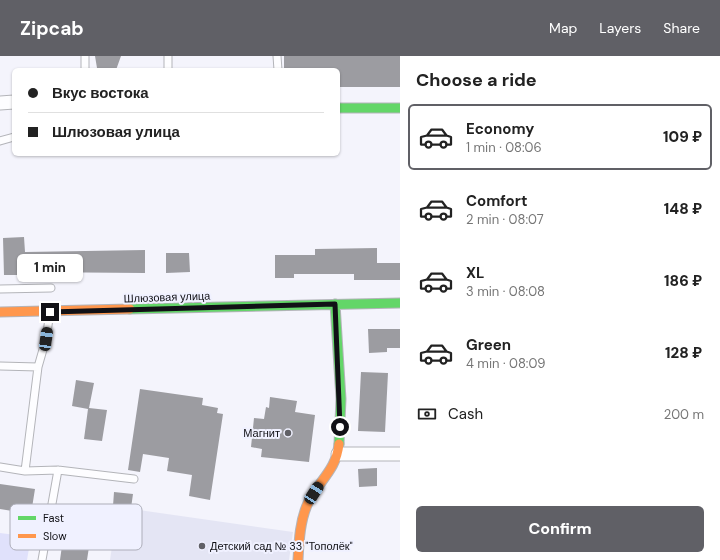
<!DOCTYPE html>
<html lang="en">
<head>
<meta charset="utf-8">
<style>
  :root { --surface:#fff; --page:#f2f2f2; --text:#222; --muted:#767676; --line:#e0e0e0; --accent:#606066 }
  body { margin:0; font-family:"DM Sans",sans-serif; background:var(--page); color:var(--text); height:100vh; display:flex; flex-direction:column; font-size:15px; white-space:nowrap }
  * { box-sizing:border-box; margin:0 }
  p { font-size:13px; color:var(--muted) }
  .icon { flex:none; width:22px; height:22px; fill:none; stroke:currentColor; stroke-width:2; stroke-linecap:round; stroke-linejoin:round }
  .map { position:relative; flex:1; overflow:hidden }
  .details { display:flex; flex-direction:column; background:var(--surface); width:320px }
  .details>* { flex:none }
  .top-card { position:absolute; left:12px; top:12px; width:328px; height:88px; border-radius:6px; box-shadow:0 1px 3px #0004; display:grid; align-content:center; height:88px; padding:0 16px; background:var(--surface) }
  .end { position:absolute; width:18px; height:18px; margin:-9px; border:5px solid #111116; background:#fff; box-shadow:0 0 0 2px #fff }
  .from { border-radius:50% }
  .bubble { position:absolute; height:28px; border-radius:6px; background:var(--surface); box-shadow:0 1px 3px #0004; font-size:13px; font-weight:800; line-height:28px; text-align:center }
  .car { position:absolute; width:12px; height:24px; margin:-12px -6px; border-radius:5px; box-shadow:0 0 3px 1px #0007; background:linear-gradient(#222 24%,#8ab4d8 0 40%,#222 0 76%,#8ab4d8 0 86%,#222 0) }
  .top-card b { display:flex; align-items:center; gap:14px; height:38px; font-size:15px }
  .top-card b+b { border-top:1px solid var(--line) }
  .top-card i { width:10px; height:10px; background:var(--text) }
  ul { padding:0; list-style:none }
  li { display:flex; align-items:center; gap:12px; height:66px; margin:0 8px 6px; padding:0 8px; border:2px solid transparent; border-radius:6px }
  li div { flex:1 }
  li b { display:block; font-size:15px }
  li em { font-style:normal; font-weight:800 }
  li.on { border-color:var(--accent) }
  li>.icon { width:36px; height:36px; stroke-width:1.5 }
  h2 { padding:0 16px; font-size:18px; line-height:48px }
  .pay { display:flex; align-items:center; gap:10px; height:44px; padding:0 16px; font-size:15px }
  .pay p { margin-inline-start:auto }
  .primary-button { display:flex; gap:8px; margin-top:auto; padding:8px 16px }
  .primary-button a { flex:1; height:46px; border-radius:6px; background:var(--accent); color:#fff; font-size:16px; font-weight:800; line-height:46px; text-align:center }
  header { display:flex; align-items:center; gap:24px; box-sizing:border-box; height:56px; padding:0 20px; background:var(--accent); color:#fff }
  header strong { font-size:19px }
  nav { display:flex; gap:22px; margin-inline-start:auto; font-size:14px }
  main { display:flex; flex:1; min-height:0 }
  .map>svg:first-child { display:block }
  .built { fill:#e4e5f4 }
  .green { fill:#e0e1fb }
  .building { fill:#9c9ca1 }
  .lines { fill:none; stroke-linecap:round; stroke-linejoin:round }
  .lane-casing { stroke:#b3b4b9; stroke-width:9 }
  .street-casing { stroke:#b3b4b9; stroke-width:15 }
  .fast-casing { stroke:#b3b4b9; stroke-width:11 }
  .slow-casing { stroke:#b3b4b9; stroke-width:11 }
  .lane { stroke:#fdfdff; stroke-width:7 }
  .street { stroke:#fdfdff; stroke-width:13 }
  .fast { stroke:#63d668; stroke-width:9 }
  .slow { stroke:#ff974d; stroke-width:9 }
  .route { stroke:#111116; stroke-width:5 }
  .poi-dot { fill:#606066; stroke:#f0f1ff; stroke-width:1.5 }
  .labels { text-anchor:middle; stroke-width:4; stroke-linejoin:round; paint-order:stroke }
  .street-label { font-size:11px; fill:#111116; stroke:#f0f1ff }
  .poi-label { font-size:11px; fill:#111116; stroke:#f0f1ff; text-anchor:end }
  .key { fill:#f0f1ff; stroke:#adaeb9; stroke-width:1 }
  .key-label { font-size:11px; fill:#111116 }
</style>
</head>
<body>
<header>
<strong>Zipcab</strong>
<nav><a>Map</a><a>Layers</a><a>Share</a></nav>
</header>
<main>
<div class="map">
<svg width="400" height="504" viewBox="0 0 400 504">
  <rect width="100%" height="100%" fill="#f4f4fc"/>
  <!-- built -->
  <path class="built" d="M118 451 293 476 289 504H110Z"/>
  <!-- green -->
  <path class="green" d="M0 477 31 481 27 504H0Z"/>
  <!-- building -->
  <path class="building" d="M95 0H121L116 14 97 12Z
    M284 0H400V31H338V14H284Z
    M24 181 25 196 145 194V217L25 216V219H4L3 182Z
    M377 192V207H400V224H354V218H294V222H275V199H315V193Z
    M166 197H189L190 216 166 217Z
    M368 273H400V292H387V296L369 297Z
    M361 316 388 317 385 376 358 375Z
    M76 324 94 327 89 352 107 354 102 385 84 383 88 353 72 350Z
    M140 333 203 342 202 349 218 352 217 357 223 358 210 444 189 440 192 419 167 415 169 402 143 398 140 416 128 414Z
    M270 341 297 345 295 356 315 359 309 406 261 401 262 393 251 391 254 362 264 363 266 351 269 352Z
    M377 412V430L359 431 358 413Z
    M0 428 35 433 31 458 0 453Z
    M114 436 133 438 131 452 113 450Z
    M66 461 93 465 87 504H60Z"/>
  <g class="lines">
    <!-- lane casing -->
    <g class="lane-casing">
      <path id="lane" d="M85 0V14
        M168 0V14
        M277 0 278 14
        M0 85 14 81
        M0 233 51 232
        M0 310 38 311
        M0 411 25 415 58 414 134 423
        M25 415 38 311 46 283 50 256
        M42 504 58 414"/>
    </g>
    <!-- street casing -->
    <g class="street-casing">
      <path id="street" d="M0 47 14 46
        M338 398H400"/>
    </g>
    <!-- fast casing -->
    <g class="fast-casing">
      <path id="fast" d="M338 52H400
        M335 248 341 343 339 388
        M130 253 400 247"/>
    </g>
    <!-- slow casing -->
    <g class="slow-casing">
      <path id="slow" d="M0 256 130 253
        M298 504C299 485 300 464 308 447 319 424 336 415 339 388"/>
    </g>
    <!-- lane -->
    <use href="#lane" class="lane"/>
    <!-- street -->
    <use href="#street" class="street"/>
    <!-- fast -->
    <use href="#fast" class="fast"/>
    <!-- slow -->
    <use href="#slow" class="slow"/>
  </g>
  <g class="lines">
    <!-- route -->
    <path class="route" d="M50 256 335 248 340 371"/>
  </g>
  <!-- markers -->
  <g class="poi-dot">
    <circle cx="288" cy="377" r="4"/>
    <circle cx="202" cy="490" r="4"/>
  </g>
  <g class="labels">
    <!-- street labels -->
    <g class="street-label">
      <text transform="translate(167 241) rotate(-2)" y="4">Шлюзовая улица</text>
    </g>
    <!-- poi labels -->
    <g class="poi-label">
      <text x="280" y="381">Магнит</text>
      <text x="210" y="494" text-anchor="start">Детский сад № 33 "Тополёк"</text>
    </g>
  </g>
  <!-- legend -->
  <rect x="10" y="448" width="132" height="46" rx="6" class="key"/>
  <rect x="18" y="460" width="18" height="4" fill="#63d668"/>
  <rect x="18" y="478" width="18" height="4" fill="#ff974d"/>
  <g class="key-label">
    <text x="43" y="466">Fast</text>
    <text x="43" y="484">Slow</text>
  </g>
</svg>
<i class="end from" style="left:340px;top:371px"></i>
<i class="end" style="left:50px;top:256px"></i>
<div class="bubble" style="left:17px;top:198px;width:66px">1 min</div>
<i class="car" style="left:46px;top:283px;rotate:8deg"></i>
<i class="car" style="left:314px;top:437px;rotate:33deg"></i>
<div class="top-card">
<b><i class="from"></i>Вкус востока</b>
<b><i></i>Шлюзовая улица</b>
</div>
</div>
<section class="details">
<h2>Choose a ride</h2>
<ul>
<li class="on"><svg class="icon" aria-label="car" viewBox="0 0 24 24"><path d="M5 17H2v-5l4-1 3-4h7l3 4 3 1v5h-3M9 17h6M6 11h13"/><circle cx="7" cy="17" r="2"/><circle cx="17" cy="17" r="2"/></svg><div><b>Economy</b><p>1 min · 08:06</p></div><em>109 ₽</em></li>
<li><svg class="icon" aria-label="car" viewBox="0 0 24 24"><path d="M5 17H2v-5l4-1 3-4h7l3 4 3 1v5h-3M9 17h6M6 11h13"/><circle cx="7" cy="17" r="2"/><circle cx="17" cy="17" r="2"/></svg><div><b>Comfort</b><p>2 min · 08:07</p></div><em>148 ₽</em></li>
<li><svg class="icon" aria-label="car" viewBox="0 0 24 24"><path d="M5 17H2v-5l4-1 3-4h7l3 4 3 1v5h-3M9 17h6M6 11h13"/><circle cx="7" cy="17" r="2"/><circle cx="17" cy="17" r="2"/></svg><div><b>XL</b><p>3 min · 08:08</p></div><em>186 ₽</em></li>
<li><svg class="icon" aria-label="car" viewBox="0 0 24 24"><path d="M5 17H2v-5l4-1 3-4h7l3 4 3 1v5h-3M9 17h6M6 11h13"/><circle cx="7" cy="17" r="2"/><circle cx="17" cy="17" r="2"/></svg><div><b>Green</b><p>4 min · 08:09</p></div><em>128 ₽</em></li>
</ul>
<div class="pay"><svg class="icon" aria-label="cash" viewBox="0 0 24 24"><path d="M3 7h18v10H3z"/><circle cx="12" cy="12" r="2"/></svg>Cash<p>200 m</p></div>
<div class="primary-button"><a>Confirm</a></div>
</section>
</main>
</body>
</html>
